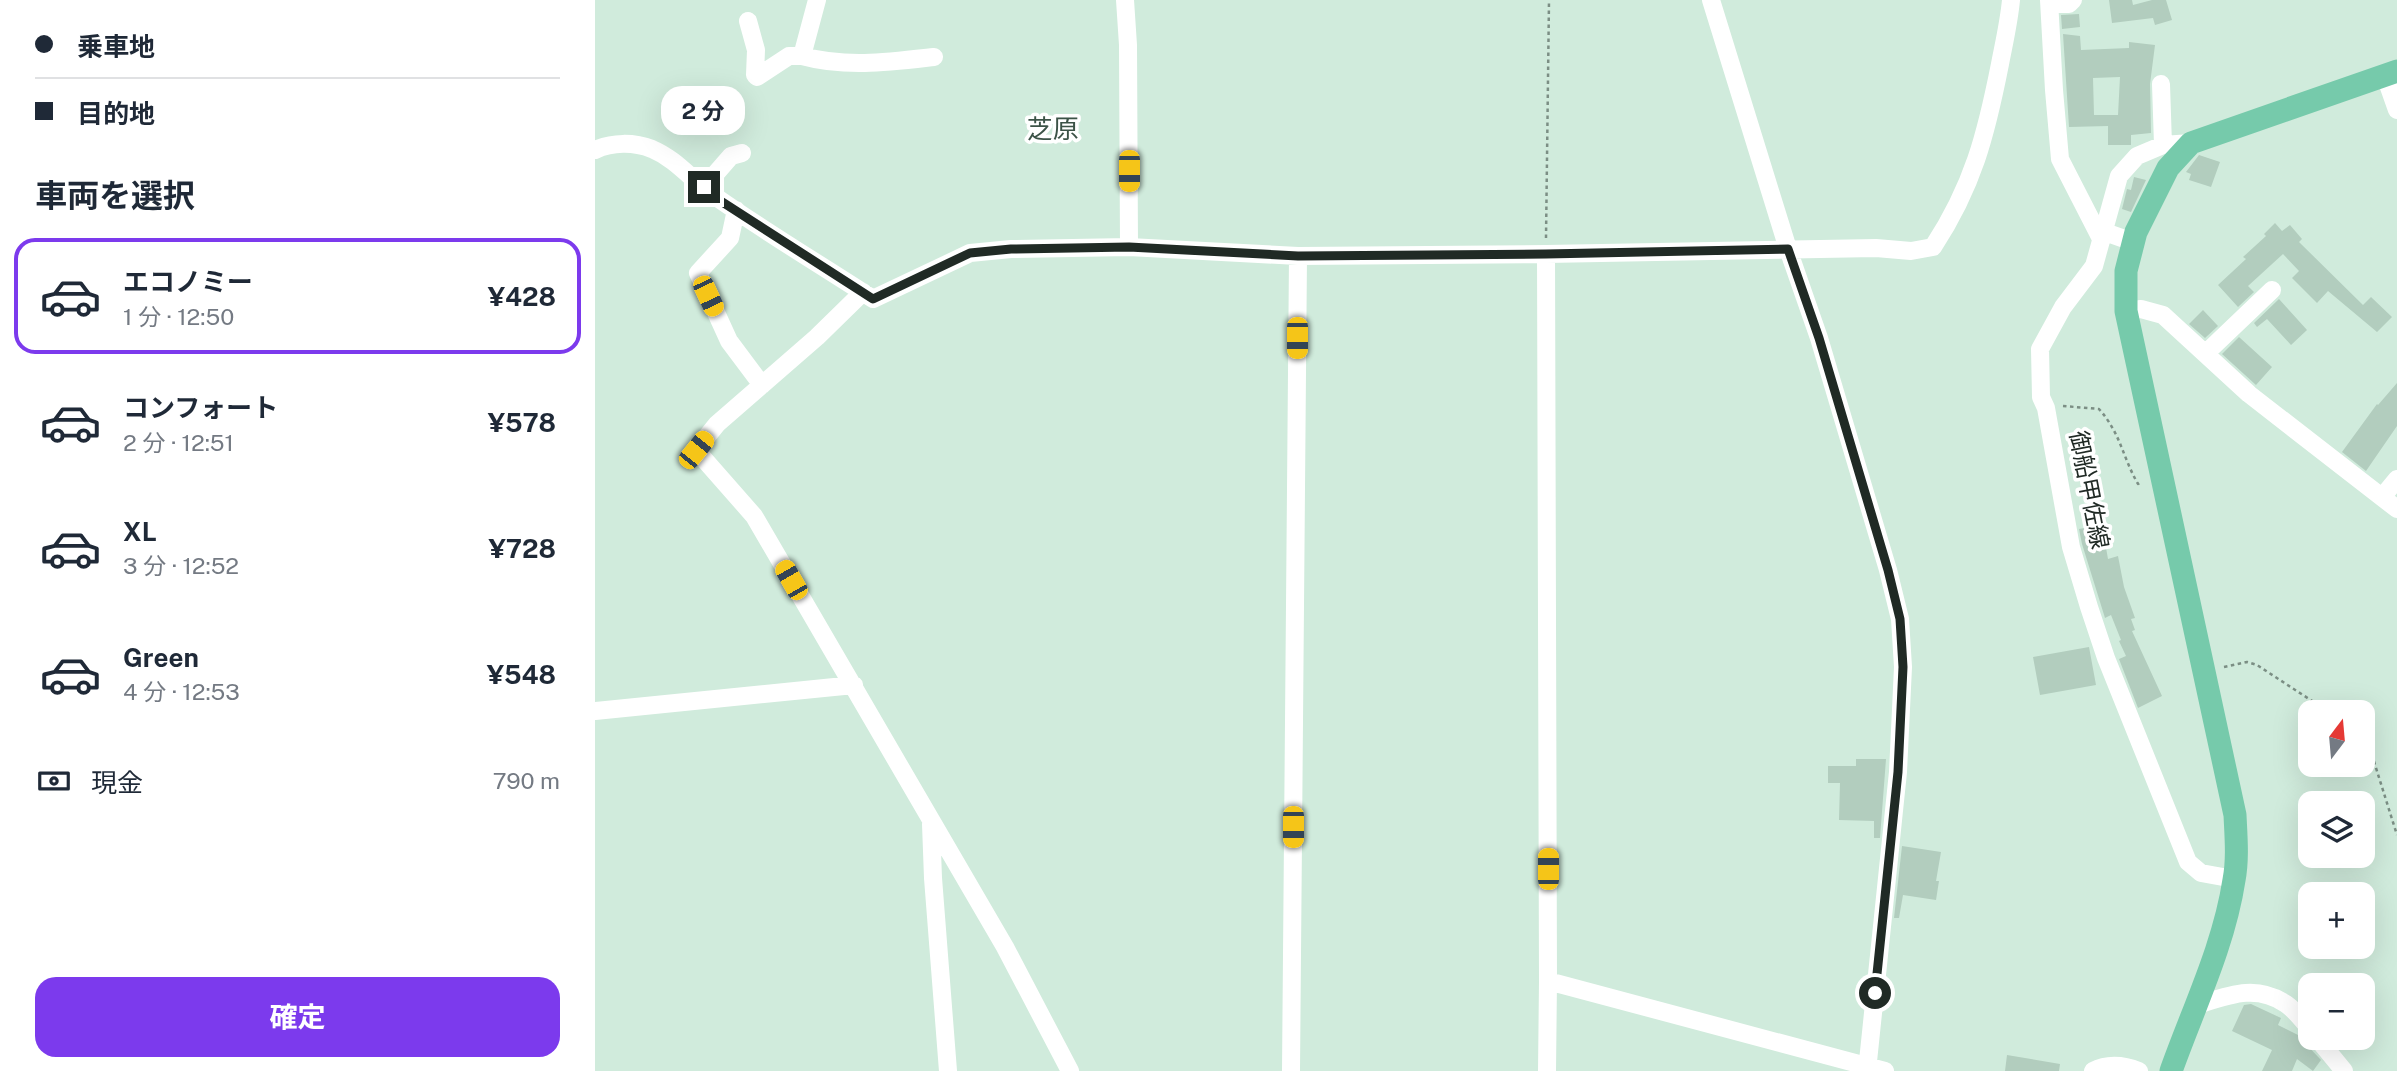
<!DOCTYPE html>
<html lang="ja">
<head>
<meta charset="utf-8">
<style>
  :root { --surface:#fff; --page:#f6f6f7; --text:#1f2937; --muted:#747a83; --line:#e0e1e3; --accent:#7c3aed }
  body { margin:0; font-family:"Public Sans","Noto Sans JP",sans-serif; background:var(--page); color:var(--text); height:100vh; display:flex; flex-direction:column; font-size:26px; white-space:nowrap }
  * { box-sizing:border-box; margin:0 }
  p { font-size:23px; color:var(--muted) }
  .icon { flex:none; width:38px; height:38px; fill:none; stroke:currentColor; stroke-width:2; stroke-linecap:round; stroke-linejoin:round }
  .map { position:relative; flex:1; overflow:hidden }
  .panel { display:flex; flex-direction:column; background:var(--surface); width:595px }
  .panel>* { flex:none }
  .guide { display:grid; align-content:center; height:154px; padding:0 35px; background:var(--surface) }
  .needle { width:46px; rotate:16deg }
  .fabs { position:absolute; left:1703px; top:700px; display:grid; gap:14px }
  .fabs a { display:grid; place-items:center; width:77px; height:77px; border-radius:14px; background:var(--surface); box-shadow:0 7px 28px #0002; font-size:35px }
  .end { position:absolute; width:32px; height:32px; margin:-16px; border:9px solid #202a25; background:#fff; box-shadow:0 0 0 4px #fff }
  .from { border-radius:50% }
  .bubble { position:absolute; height:49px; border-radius:21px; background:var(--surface); box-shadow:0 7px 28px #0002; font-size:23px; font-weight:700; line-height:49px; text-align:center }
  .car { position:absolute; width:21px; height:42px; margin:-21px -10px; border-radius:9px; box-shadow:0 0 5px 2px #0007; background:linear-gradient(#f5c518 24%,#345 0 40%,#f5c518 0 76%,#345 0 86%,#f5c518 0) }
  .guide b { display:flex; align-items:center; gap:24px; height:66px; font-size:26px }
  .guide b+b { border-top:2px solid var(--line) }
  .guide i { width:18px; height:18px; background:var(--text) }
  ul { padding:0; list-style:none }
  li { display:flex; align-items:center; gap:21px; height:116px; margin:0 14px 10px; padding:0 21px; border:4px solid transparent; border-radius:21px }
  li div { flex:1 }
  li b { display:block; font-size:26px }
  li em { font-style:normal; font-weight:700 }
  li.on { border-color:var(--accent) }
  li>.icon { width:63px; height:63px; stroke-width:1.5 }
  h2 { padding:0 35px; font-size:32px; line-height:84px }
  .pay { display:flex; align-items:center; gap:18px; height:77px; padding:0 35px; font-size:26px }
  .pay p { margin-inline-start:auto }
  .cta { display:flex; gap:14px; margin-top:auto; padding:14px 35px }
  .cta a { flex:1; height:80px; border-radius:21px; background:var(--accent); color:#fff; font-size:28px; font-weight:700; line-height:80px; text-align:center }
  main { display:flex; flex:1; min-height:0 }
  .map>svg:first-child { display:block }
  .building { fill:#b2cdbe; fill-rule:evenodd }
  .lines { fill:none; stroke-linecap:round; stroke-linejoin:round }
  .path { stroke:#7b8e84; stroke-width:2.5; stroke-dasharray:3.5 3.5; stroke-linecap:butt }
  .minor { stroke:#fff; stroke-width:18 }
  .major { stroke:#76caab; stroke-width:23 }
  .route { stroke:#202a25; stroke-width:9 }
  .labels { text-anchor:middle; stroke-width:7; stroke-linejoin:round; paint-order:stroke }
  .street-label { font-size:24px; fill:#202a25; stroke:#fff }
  .neighbourhood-label { font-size:26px; fill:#3c5347; stroke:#fff }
</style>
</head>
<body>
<main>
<section class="panel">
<div class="guide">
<b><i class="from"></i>乗車地</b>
<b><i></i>目的地</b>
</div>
<h2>車両を選択</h2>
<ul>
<li class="on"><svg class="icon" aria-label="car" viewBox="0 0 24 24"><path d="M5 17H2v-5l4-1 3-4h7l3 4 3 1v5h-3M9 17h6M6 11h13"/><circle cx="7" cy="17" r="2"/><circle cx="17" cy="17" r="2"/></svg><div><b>エコノミー</b><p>1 分 · 12:50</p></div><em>¥428</em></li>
<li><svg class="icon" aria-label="car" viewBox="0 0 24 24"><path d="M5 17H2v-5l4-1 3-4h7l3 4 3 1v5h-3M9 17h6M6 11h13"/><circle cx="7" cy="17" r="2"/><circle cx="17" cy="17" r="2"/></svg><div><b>コンフォート</b><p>2 分 · 12:51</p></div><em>¥578</em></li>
<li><svg class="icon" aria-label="car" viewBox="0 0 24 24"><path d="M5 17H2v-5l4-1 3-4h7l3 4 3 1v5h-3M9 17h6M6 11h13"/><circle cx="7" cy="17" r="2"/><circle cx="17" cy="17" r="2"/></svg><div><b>XL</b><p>3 分 · 12:52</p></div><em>¥728</em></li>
<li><svg class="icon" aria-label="car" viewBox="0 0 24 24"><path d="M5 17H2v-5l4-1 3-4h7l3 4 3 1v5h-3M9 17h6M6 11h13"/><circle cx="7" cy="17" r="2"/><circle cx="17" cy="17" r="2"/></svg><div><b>Green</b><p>4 分 · 12:53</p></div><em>¥548</em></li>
</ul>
<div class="pay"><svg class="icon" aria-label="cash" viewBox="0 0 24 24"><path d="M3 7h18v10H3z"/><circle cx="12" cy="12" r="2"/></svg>現金<p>790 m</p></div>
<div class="cta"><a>確定</a></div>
</section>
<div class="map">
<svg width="1802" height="1071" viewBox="0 0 1802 1071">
  <rect width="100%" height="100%" fill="#d0ebdc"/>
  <!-- building -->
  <path class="building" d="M1514 0H1537L1538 5 1557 0H1571L1577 20 1560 25 1558 18 1517 23Z
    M1484 14 1485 27 1467 29 1466 15Z
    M1468 34 1485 36 1486 50 1534 48V42L1560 45 1555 84 1556 133 1536 135V145H1513V126L1474 127ZM1525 77 1523 115H1499L1498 78Z
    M1604 155 1625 162 1616 187 1594 180 1596 174 1591 172Z
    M1539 177 1551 180 1536 212 1527 209 1532 189 1536 190Z
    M1680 223 1687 231 1695 225 1707 239 1704 242 1768 305 1776 297 1797 317 1782 332 1733 291 1722 303 1697 278 1704 271 1688 254 1653 286 1659 292 1643 307 1623 285 1651 259 1648 257 1671 236 1669 234Z
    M1684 299 1712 330 1696 345 1672 319 1662 327 1659 323Z
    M1608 310 1623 326 1610 338 1594 324Z
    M1644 337 1677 367 1661 385 1627 354Z
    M1802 383V426L1771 471 1747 452 1782 404 1783 405Z
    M1507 525 1513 559 1523 556 1529 587 1540 618 1536 619 1540 630 1537 631 1567 696 1543 708 1524 659 1531 656 1524 641 1526 640 1516 615 1510 618 1487 544 1484 529Z
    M1494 647 1501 685 1445 695 1438 657Z
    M1261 759H1291L1285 838H1279V821L1244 820 1245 783H1233V766H1261Z
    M1307 846 1346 852 1341 881H1344L1341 900 1308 895 1304 918H1299Z
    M1656 1004 1686 1018 1683 1025 1711 1039V1044L1726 1060 1718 1071 1702 1059 1697 1071H1667L1677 1050 1637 1031 1649 1005Z
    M1412 1055 1465 1064 1464 1071H1410Z"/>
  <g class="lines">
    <!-- path -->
    <path class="path" d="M951 238 954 0
      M1468 406 1504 409C1526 434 1527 456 1543 484L1547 482
      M1629 667 1652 662 1662 665 1734 712
      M1768 744 1776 752 1802 835"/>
    <!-- minor -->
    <path class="minor" d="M530 0 533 45 534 247
      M1116 0 1193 249 1224 338 1293 570 1305 619 1308 667 1303 772 1272 1071
      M1454 0 1459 90 1465 159 1505 237
      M1455 4H1474L1478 0
      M153 21 161 50 160 75 162 77 194 56H207L222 0
      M207 56C251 68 295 62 339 57
      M1790 76 1802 110
      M1566 84 1568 145
      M1596 143 1568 145 1542 156 1524 176 1499 266 1468 307 1445 349 1446 397 1451 408 1476 547 1494 607 1511 658 1593 862 1606 873 1639 879
      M0 150C17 142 39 142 57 149 83 160 98 182 121 197 172 233 226 265 278 299L375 253 416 249 534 247 703 256 951 254 1281 248 1316 251 1338 247C1378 186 1391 135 1405 64 1409 43 1414 22 1416 0
      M109 187 136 156 147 153
      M141 210 135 238 103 273 134 341 167 385
      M1507 231 1538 242
      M951 254 953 981 1290 1071
      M268 292 222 337 122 424 101 450 159 516 410 947 475 1071
      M1531 311 1546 309 1568 315 1654 394 1802 509
      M1611 353 1677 290
      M1788 496 1802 479
      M0 711 259 685
      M336 824 338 878 353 1071
      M1599 1006C1632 996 1660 983 1691 1004 1700 1010 1708 1021 1715 1029
      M1722 1038 1749 1071
      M696 1071 703 256
      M952 1071 953 981
      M1498 1071C1513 1063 1529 1065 1544 1071"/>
    <!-- major -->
    <path class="major" d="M1576 1071C1598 1009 1629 946 1639 880 1643 859 1641 837 1640 815L1531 311V271L1541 232 1573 168 1596 143 1802 71"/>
  </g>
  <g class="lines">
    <!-- route -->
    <path class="route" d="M109 187 118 196 278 299 375 253 416 249 534 247 703 256 951 254 1193 249 1224 338 1293 570 1305 619 1308 667 1303 772 1280 993"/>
  </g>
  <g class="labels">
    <!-- street labels -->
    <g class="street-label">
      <text transform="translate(1494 490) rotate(79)" y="8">御船甲佐線</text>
    </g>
    <!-- neighbourhood labels -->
    <g class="neighbourhood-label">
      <text x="458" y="138">芝原</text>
    </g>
  </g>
</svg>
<div class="fabs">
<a><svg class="needle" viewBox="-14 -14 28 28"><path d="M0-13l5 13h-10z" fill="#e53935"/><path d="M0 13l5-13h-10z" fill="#747a83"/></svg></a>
<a><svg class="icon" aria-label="layers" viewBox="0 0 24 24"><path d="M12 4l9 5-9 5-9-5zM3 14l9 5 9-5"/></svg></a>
<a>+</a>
<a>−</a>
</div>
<i class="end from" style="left:1280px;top:993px"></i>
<i class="end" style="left:109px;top:187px"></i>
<div class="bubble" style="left:66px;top:86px;width:84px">2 分</div>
<i class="car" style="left:534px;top:171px;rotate:180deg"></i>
<i class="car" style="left:113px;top:296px;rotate:155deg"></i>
<i class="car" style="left:702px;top:338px;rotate:180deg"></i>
<i class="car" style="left:101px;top:450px;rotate:39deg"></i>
<i class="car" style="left:196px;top:580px;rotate:330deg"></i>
<i class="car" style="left:698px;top:827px;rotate:180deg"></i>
<i class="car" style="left:953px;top:869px;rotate:0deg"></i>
</div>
</main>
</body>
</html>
